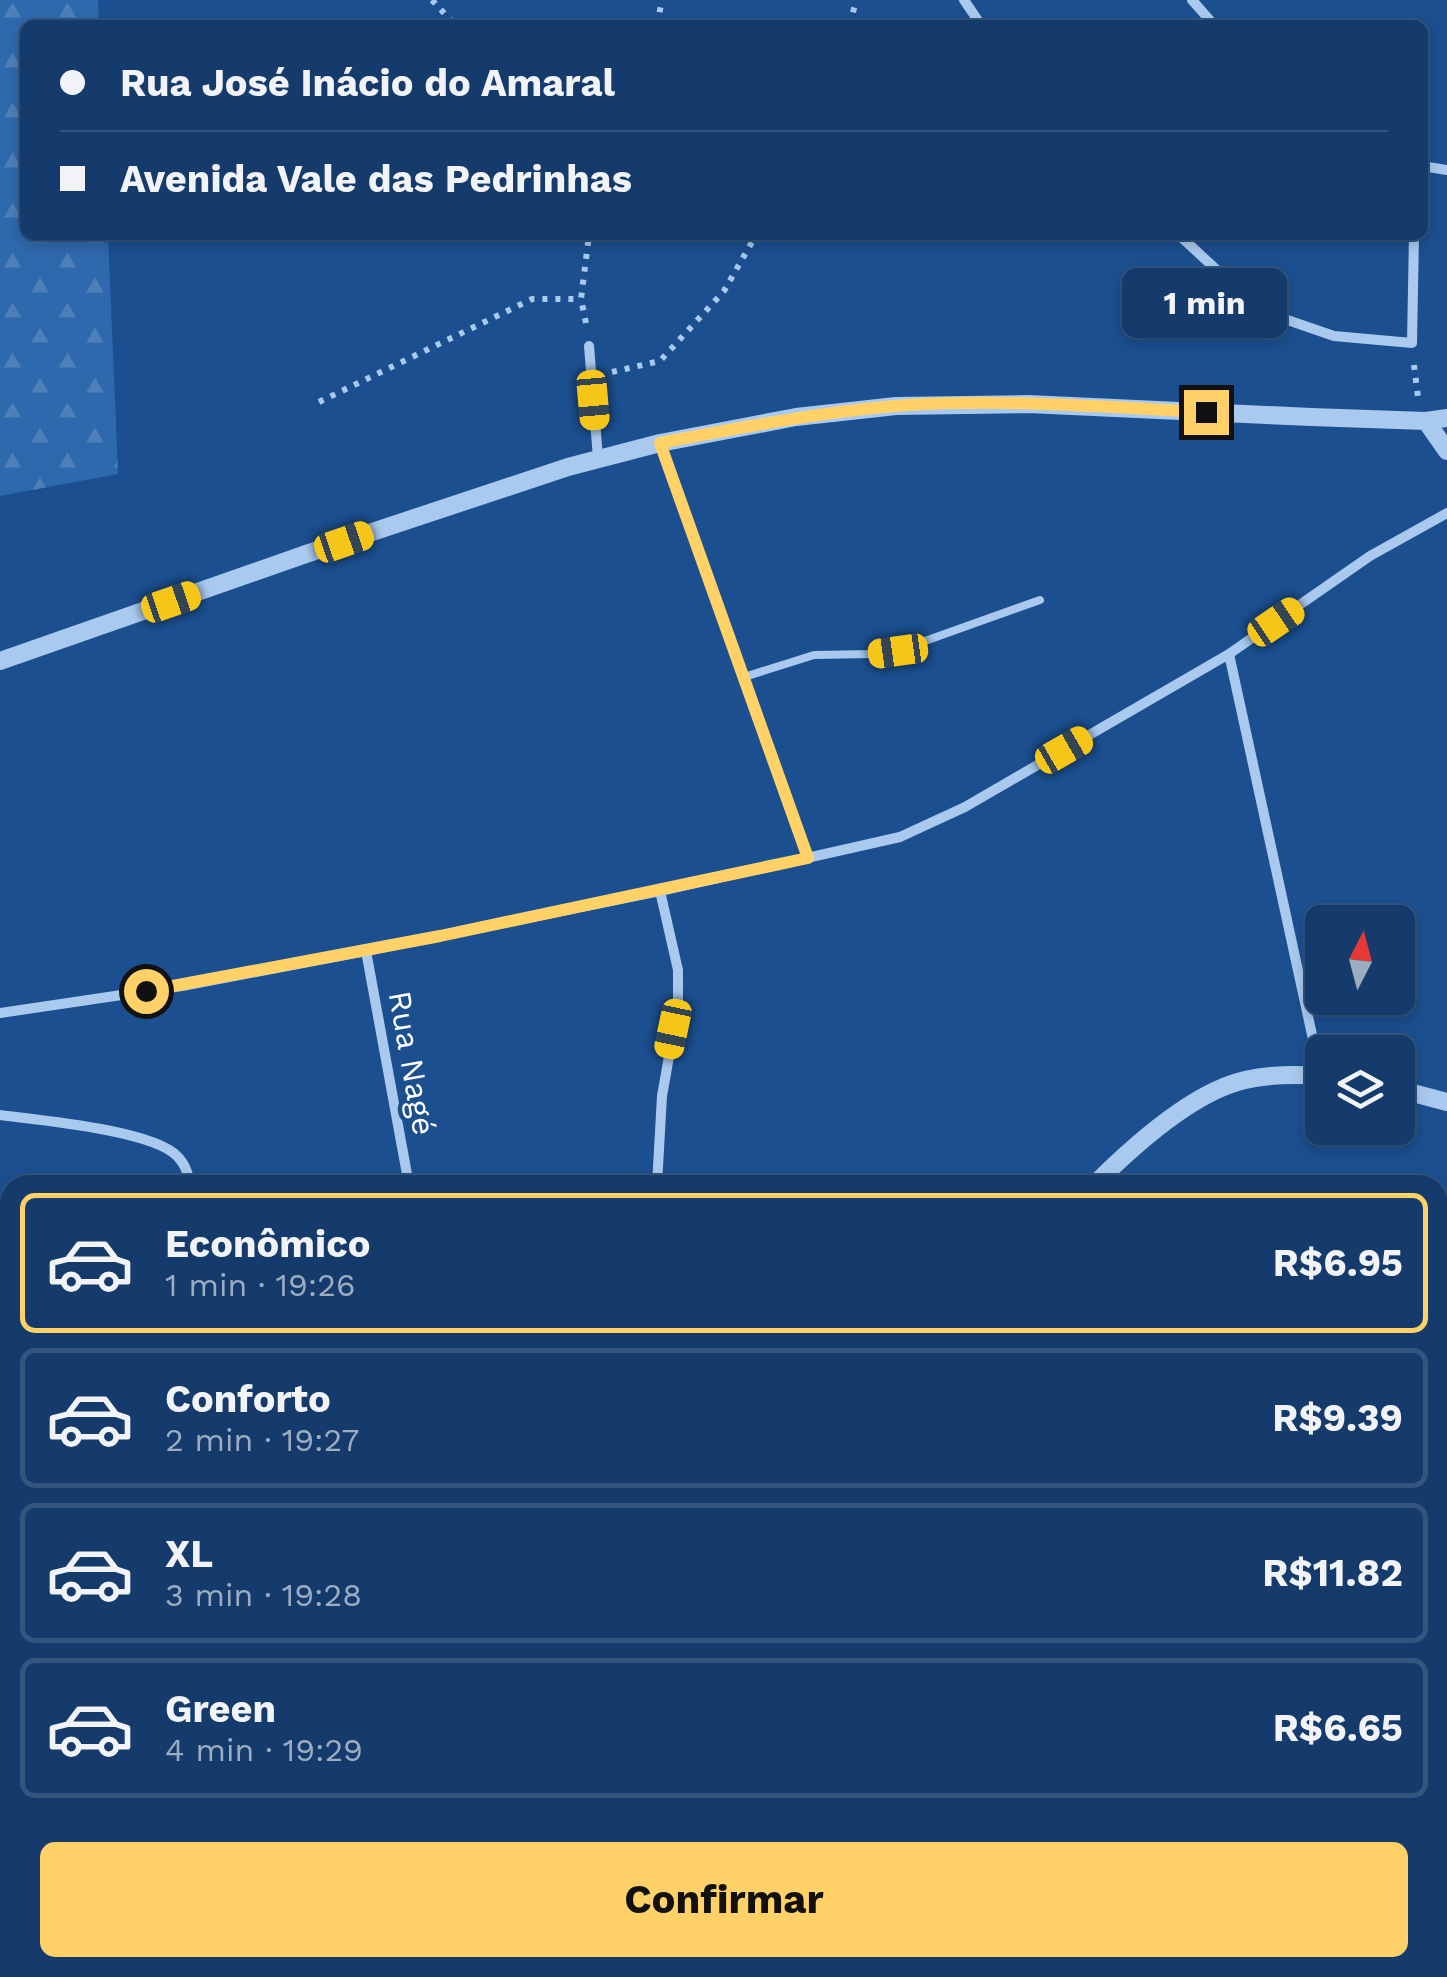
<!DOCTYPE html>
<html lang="pt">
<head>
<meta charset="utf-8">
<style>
  :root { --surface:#143b6b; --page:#1d4271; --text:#f1f3f6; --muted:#9dadc1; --line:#33557e; --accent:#ffd166 }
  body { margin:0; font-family:"Work Sans",sans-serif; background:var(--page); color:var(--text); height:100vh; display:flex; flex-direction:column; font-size:38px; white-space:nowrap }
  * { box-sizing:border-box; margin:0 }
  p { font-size:32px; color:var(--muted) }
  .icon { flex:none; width:55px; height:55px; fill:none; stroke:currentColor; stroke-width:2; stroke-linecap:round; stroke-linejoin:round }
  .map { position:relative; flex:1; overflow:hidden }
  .drawer { position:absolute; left:0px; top:1175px; width:1448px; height:802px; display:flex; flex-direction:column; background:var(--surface); border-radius:30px 30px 0 0; box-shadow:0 5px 15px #0003,0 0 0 2px var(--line) }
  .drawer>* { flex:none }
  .guide { position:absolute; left:20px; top:20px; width:1408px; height:220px; border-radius:15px; box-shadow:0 5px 15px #0003,0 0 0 2px var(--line); display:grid; align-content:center; height:220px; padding:0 40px; background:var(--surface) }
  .needle { width:65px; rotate:6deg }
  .buttons { position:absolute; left:1305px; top:905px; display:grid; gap:20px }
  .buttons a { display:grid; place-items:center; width:110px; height:110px; border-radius:15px; background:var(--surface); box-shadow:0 5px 15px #0003,0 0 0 2px var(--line); font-size:50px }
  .end { position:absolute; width:45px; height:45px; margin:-22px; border:12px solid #ffd166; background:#111; box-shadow:0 0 0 5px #111 }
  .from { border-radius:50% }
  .bubble { position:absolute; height:70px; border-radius:15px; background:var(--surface); box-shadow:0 5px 15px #0003,0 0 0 2px var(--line); font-size:32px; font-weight:700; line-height:70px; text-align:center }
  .car { position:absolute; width:30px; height:60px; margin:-30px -15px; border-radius:12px; box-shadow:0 0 8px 2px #0007; background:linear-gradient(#f5c518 24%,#345 0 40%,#f5c518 0 76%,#345 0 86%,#f5c518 0) }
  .guide b { display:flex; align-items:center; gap:35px; height:95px; font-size:38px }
  .guide b+b { border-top:2px solid var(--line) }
  .guide i { width:25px; height:25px; background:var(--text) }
  ul { padding:18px 0 0; list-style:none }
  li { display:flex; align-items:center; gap:30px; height:140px; margin:0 20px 15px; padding:0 20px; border:5px solid var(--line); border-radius:15px }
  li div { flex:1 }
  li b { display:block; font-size:38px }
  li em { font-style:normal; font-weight:700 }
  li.current { border-color:var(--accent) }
  li>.icon { width:90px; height:90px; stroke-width:1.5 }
  .action { display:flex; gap:20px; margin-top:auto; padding:20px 40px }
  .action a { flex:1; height:115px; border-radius:15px; background:var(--accent); color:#111; font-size:40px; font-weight:700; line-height:115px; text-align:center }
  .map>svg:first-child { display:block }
  .forest { fill:url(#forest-firs) }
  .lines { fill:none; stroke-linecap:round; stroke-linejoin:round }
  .path { stroke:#a9c9ee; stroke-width:6; stroke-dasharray:5 8; stroke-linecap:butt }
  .service { stroke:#a9c9ee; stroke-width:8 }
  .minor { stroke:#a9c9ee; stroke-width:10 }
  .tertiary { stroke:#a9c9ee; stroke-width:18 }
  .route { stroke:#ffd166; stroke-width:12 }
  .labels { text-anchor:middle; stroke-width:9; stroke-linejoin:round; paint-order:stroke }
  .street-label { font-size:32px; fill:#fff; stroke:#1b4f8f }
</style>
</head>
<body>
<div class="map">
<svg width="1447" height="1977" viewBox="0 0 1447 1977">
  <defs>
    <pattern id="forest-firs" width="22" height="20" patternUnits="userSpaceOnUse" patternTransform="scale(2.5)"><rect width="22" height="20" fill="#2e69ad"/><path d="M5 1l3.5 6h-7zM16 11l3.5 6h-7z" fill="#4d80b9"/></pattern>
  </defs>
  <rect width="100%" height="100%" fill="#1b4f8f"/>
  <!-- forest -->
  <path class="forest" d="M0 0H98L99 25H25V235H108L118 474 0 496Z"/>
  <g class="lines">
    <!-- path -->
    <path class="path" d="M432 0 455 25
      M657 25 662 0
      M850 25 856 0
      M586 323 581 299 589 235
      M1414 365 1418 397
      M612 372 660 361 724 291 756 235
      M319 402 532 299H581"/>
    <!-- service -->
    <path class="service" d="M744 677 814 655 873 654 897 651 1040 600
      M1438 1686 1447 1684
      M1438 1853 1447 1854"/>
    <!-- minor -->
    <path class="minor" d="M964 0 981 25
      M1192 0 1214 25
      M1422 166 1447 170
      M1179 235 1261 311 1334 336 1412 343 1414 235
      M589 346 598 458
      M660 443 808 858
      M1229 654 1321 1076
      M366 951 409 1185
      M0 1013 182 986 366 951 660 891 900 837 965 807 1229 654 1370 556 1447 513
      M0 1115C38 1120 152 1130 177 1156 185 1164 189 1175 189 1185
      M657 1185 662 1096 678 1006V970L660 891
      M1438 1372 1447 1371
      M861 1968 879 1977
      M1247 1977 1248 1968"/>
    <!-- tertiary -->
    <path class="tertiary" d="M1426 421 1447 451
      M0 661 306 554 568 467 660 443 796 417 896 406 1028 404 1311 417 1426 421 1447 418
      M1398 1089 1447 1102
      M1094 1185C1132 1147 1192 1092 1245 1080 1271 1074 1296 1074 1322 1076
      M526 1977 530 1968"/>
  </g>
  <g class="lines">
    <!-- route -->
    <path class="route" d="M146 991 440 936 808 858 660 443C738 428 815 413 894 406 997 398 1103 407 1206 412"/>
  </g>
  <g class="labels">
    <!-- street labels -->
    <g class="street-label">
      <text transform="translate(412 1063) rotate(80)" y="11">Rua Nagé</text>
    </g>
  </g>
</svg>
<div class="buttons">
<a><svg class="needle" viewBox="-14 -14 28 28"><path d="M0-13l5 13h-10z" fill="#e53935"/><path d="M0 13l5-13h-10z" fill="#9dadc1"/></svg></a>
<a><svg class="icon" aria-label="layers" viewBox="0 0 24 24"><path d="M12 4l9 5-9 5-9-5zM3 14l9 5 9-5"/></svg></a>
</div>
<i class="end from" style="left:146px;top:991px"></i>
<i class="end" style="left:1206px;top:412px"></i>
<div class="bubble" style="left:1122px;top:268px;width:165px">1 min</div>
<i class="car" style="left:593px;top:400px;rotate:175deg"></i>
<i class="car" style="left:344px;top:542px;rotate:71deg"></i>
<i class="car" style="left:171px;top:602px;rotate:71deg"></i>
<i class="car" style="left:1276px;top:622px;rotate:56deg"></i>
<i class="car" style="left:898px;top:651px;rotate:262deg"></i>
<i class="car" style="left:1064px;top:750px;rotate:60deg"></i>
<i class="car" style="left:673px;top:1029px;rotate:192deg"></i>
<div class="guide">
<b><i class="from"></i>Rua José Inácio do Amaral</b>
<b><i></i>Avenida Vale das Pedrinhas</b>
</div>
<section class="drawer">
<ul>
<li class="current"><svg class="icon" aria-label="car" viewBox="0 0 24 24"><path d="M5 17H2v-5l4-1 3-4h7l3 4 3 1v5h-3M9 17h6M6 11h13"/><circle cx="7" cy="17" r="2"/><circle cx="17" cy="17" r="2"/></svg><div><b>Econômico</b><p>1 min · 19:26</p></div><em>R$6.95</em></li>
<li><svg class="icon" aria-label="car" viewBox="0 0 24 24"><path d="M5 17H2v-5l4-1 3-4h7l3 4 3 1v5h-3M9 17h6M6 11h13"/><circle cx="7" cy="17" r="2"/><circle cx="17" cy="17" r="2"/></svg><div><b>Conforto</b><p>2 min · 19:27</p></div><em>R$9.39</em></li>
<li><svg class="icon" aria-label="car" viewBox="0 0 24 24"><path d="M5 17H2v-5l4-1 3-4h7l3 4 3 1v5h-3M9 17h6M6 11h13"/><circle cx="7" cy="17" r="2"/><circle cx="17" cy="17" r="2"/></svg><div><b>XL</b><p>3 min · 19:28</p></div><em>R$11.82</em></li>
<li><svg class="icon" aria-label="car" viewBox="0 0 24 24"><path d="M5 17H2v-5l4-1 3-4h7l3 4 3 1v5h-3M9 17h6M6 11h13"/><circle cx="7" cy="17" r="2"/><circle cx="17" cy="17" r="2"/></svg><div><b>Green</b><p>4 min · 19:29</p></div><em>R$6.65</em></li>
</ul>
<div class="action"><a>Confirmar</a></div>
</section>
</div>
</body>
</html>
